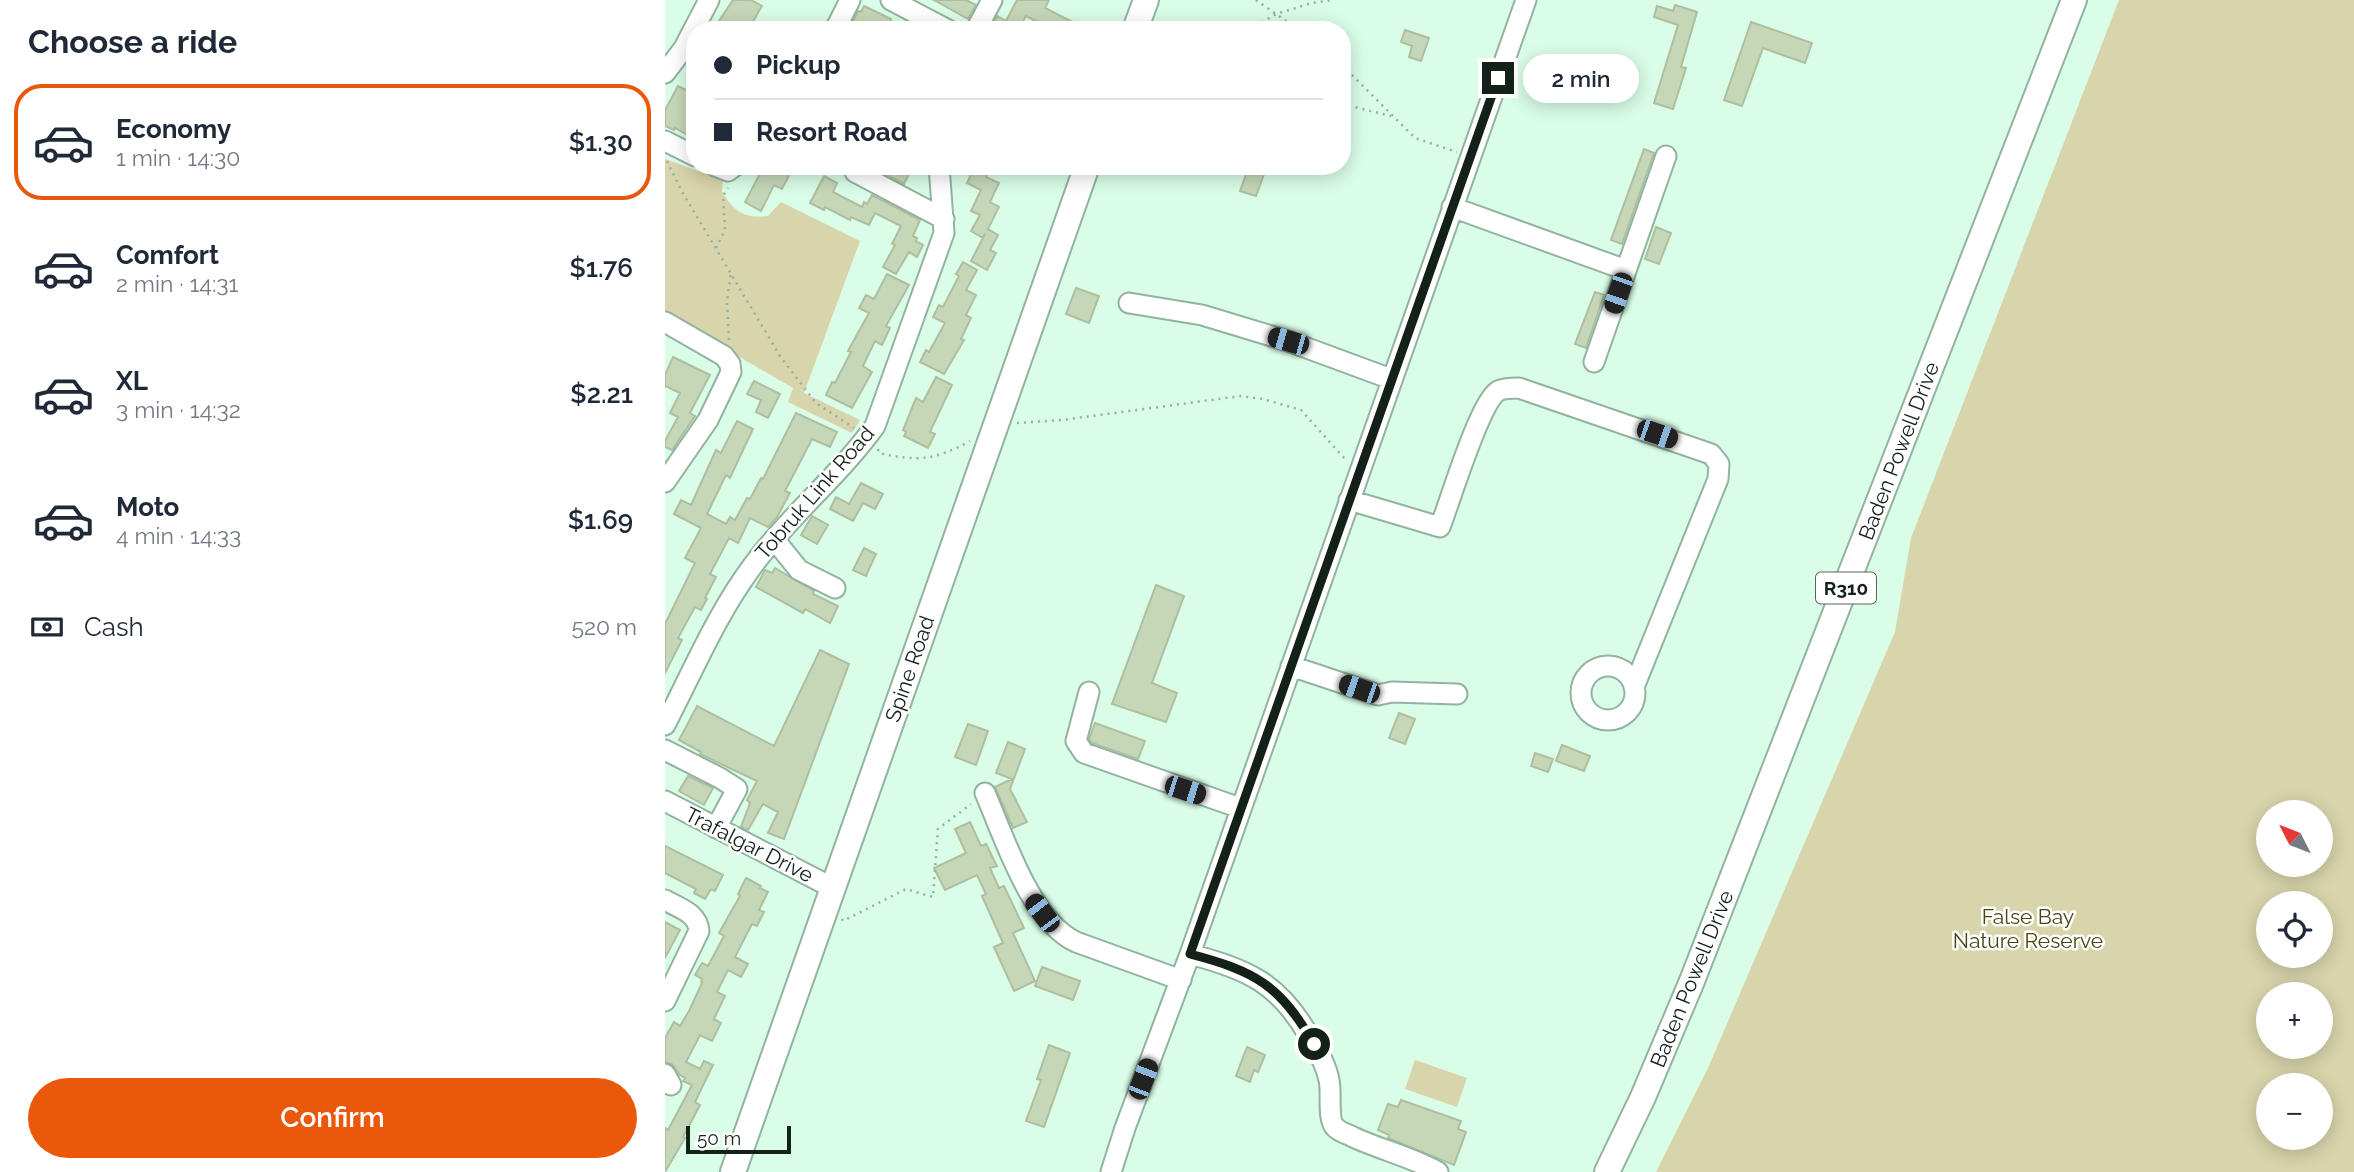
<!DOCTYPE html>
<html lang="en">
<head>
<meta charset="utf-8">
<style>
  :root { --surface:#fff; --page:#f2f2f3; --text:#1f2937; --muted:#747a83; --line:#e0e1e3; --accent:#ea580c }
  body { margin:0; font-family:Raleway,sans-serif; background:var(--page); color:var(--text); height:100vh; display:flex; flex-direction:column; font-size:26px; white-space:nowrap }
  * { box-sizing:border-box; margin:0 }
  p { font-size:23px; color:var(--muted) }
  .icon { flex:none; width:38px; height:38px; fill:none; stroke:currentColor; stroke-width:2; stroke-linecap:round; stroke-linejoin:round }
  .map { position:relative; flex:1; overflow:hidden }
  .details { display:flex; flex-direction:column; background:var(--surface); width:665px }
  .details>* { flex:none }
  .top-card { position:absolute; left:21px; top:21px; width:665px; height:154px; border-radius:28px; box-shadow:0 4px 18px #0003; display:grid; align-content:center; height:154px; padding:0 28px; background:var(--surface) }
  .needle { width:46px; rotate:312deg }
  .controls { position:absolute; left:1591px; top:800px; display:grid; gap:14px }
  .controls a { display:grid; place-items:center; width:77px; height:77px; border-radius:50%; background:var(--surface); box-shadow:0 4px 18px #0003; font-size:35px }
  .scale { position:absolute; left:21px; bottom:18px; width:105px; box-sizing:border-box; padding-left:7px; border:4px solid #142119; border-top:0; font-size:19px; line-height:24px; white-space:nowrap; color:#142119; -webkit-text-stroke:5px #fff; paint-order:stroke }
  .end { position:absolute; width:32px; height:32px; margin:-16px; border:9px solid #142119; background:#fff; box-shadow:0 0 0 4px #fff }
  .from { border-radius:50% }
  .bubble { position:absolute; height:49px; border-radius:24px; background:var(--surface); box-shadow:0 4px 18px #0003; font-size:23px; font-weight:600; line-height:49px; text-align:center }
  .car { position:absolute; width:21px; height:42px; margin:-21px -10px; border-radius:9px; box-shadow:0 0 5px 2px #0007; background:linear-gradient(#222 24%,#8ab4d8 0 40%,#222 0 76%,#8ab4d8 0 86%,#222 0) }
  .top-card b { display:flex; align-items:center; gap:24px; height:66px; font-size:26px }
  .top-card b+b { border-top:2px solid var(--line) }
  .top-card i { width:18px; height:18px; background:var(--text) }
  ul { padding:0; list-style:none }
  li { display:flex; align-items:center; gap:21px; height:116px; margin:0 14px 10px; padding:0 14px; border:4px solid transparent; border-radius:28px }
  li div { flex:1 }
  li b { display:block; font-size:26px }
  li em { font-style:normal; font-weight:600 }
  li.selected { border-color:var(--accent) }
  li>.icon { width:63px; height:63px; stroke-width:1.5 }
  h2 { padding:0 28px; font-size:32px; line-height:84px }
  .pay { display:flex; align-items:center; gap:18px; height:77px; padding:0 28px; font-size:26px }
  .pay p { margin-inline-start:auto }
  .button { display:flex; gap:14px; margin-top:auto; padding:14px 28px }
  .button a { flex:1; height:80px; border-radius:42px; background:var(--accent); color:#fff; font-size:28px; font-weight:600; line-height:80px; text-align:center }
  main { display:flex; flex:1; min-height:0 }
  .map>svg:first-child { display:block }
  .green { fill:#d8d4ab; fill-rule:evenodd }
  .building { fill:#c6d7b8; stroke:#aebea0; stroke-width:2 }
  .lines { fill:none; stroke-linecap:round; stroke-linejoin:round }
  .minor-casing { stroke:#92b39f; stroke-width:23 }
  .major-casing { stroke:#92b39f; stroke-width:28 }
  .path { stroke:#95b19f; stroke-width:2.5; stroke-dasharray:2 5; stroke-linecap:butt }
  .minor { stroke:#fff; stroke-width:19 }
  .major { stroke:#fff; stroke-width:24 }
  .route { stroke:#142119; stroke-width:9 }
  .labels { text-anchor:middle; stroke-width:5; stroke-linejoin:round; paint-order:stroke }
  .shield { fill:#fff; stroke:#5a645e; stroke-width:2 }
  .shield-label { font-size:19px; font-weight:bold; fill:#142119 }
  .street-label { font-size:21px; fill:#142119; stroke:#fff }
  .park-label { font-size:21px; fill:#4a4514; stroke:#fff }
</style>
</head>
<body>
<main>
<section class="details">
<h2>Choose a ride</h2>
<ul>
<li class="selected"><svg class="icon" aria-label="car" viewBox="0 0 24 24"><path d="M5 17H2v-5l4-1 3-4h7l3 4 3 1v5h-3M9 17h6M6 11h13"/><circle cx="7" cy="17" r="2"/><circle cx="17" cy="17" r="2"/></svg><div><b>Economy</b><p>1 min · 14:30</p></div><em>$1.30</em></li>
<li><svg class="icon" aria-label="car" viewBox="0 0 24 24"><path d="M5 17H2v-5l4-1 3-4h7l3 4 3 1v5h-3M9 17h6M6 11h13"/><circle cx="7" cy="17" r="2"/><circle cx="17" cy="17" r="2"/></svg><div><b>Comfort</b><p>2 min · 14:31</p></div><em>$1.76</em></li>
<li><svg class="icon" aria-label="car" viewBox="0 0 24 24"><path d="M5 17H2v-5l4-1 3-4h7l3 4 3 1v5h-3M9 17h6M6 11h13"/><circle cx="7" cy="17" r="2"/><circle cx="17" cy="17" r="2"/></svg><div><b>XL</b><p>3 min · 14:32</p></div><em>$2.21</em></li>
<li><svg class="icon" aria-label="car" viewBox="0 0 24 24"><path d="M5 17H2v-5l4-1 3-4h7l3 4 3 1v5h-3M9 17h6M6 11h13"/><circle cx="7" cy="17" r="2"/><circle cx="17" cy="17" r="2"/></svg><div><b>Moto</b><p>4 min · 14:33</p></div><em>$1.69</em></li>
</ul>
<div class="pay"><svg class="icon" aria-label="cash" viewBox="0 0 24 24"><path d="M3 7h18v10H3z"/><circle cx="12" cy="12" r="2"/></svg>Cash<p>520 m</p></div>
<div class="button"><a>Confirm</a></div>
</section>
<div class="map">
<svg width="1689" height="1172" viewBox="0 0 1689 1172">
  <rect width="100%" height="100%" fill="#dafde7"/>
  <!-- green -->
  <path class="green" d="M1454 0H1689V1172H991L1043 1068 1230 632 1246 538ZM1603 812H1656V864H1603ZM1656 903V956H1603V903ZM1603 994H1656V1046H1603ZM1603 1085H1656V1138H1603Z
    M0 159 58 180 57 191C68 211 79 219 103 216L116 202 195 241 139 393 195 420 187 433 123 402 128 388 0 314Z
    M750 1060 802 1078 792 1107 740 1089Z"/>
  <!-- building -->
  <path class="building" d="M68 0H86L97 6 83 30H48Z
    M269 0H301L311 5 303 19Z
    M352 0H384L380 8 423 30H388L361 16 354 28 358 30H325L332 16 341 21Z
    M1010 5 1032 12 1016 67 1021 68 1008 109 989 103 1013 25 989 17 992 6 1008 11Z
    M199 6 226 19 221 30H193L186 26 193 11 196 12Z
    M1086 22 1147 43 1140 63 1098 48 1077 106 1059 100Z
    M740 30 764 38 756 61 744 57 747 46 736 42Z
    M30 74V131L26 137 10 128 9 130 0 126V110L13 86 21 90Z
    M979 149 989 153 957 244 946 240Z
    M99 166H129L117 189 109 185 96 211 80 202Z
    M205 166H229L244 174 239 184Z
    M310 166H327L321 177 334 183 325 202 334 207 323 229 333 235 325 250 331 253 322 270 306 261 320 234 318 238 306 231 315 215 306 211 316 190 302 183Z
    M584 166H602L591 196 575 191Z
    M159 176 172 183 168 192 197 207 199 202 202 204 207 195 255 220 248 236 252 238 251 241 258 245 252 257 244 252 231 274 218 267 230 245 227 244 236 226 210 213 204 225 186 217 185 220 160 207 159 210 145 203Z
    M991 227 1006 233 994 264 980 259Z
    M298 262 312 270 301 290 311 295 301 315 306 318 296 339 299 340 279 374 255 362 261 350 264 352 280 323 268 317 274 305 278 307 294 276 291 274Z
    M222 274 244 285 221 326 225 328 217 345 210 341 198 366 207 372 187 408 161 395 167 382 170 383 186 352 183 351 204 313 194 308 201 295 209 299Z
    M411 288 434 296 424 323 401 314Z
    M930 292 939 295 921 348 910 344Z
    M8 357 45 375 25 413 30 416 7 450 0 447V441L13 417 5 413 15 393 0 386V375Z
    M271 377 287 385 265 432 270 434 263 448 239 436 241 432 238 430 251 398 258 402Z
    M89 381 115 394 103 418 91 412 96 400 82 394Z
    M131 413 172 432 165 447 147 439 120 491 125 493 112 517 103 527 85 518 73 543 64 538 45 574 51 577 40 598 42 599 36 610 30 607 13 638 17 640 0 673V624L30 563 20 558 36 528 9 514 16 500 26 505 51 450 56 453 72 421 88 429 65 478 61 475 42 514 61 524 65 517 70 520 82 498 85 499 96 478 98 479Z
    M196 483 218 494 210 509 198 503 188 521 165 509 171 497 184 504Z
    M147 516 163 525 152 544 136 535Z
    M199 548 211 554 201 576 188 570Z
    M110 568 149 591 148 594 173 606 165 623 140 609 138 613 91 587 100 570 107 573Z
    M491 585 519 596 487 683 512 693 501 722 447 704Z
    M155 650 184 664 119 839 103 833 113 812 98 804 83 830 76 827 85 803 82 800 92 781 35 754 36 752 14 740 32 706 109 746Z
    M734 713 750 719 740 744 724 738Z
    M430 723 480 741 473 759 427 743 424 739Z
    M303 724 323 731 311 765 290 757Z
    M343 742 360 749 345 789 362 822 348 828 330 787 347 779 331 773Z
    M897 745 925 756 919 771 891 761Z
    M870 753 888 759 883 772 866 766Z
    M23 776 48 788 39 805 14 791Z
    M305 822 316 846 321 844 332 866 325 868 334 888 339 886 359 928 348 933 370 981 349 991 329 947 338 943 317 896 321 894 312 875 280 890 269 868 301 853 290 829Z
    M0 846 58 875 50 891 46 889 40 899 29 893 31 889 0 873Z
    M81 878 96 886 95 888 103 892 94 910 99 912 92 926 87 924 70 957 83 964 76 977 63 970 52 992 60 996 49 1019 56 1023 47 1041 35 1035 21 1062 35 1069 39 1061 48 1065 30 1102 35 1105 18 1137 20 1138 0 1172V1128L3 1130 27 1085 18 1081 20 1078 15 1075 7 1064 0 1062V1038L9 1022 15 1026 24 1011 37 983 36 982 37 979 30 975 37 963 43 966 59 936 54 933 75 896 73 894Z
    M0 922 15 930 0 958Z
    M377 967 415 981 408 1000 370 986Z
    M384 1045 405 1053 379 1127 361 1121 376 1080 372 1079Z
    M582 1047 600 1055 593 1072 589 1070 585 1082 571 1076Z
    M736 1100 796 1121 793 1129 801 1132 789 1165 723 1138 724 1135 713 1130 723 1104 733 1107Z"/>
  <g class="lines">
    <!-- minor casing -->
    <g class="minor-casing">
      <path id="minor" d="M226 0 283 30
        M170 30 185 0
        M311 30 327 0
        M0 73 19 48 44 0
        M0 141 30 156
        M50 166 63 171 70 166
        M190 172 279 219
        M787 207 961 270
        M464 303 537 315 623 341 726 379
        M0 322 59 356 65 364 66 372 43 420 0 482
        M929 362 1001 156
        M684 500 775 527C785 502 814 403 833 391 839 388 847 388 854 388L1046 454 1054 464 1053 479 969 687
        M109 539 134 570 170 588
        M626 666 713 695 727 692 792 694
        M916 693a27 27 0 1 1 54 0a27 27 0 1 1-54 0Z
        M424 692 411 741 419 753 575 808
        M0 725C28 671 52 613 89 564 125 515 174 476 210 426L279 233 274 166
        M0 750 55 778 72 789 51 828
        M320 793C340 839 365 920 411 942L516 980
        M0 801 168 888
        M0 900C14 908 33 913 34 931L0 1001
        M525 954C583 970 613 982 644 1036 652 1050 661 1064 664 1080 667 1092 662 1119 670 1127 674 1132 683 1134 688 1137 716 1150 747 1157 773 1172
        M0 1074 6 1085
        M446 1172 460 1128 525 954 861 0"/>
    </g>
    <!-- major casing -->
    <g class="major-casing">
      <path id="major" d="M470 30 481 0
        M68 1172 422 166
        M942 1172 978 1097 1027 981 1409 0"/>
    </g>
    <!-- path -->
    <path class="path" d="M591 0 634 30
      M585 30 611 14 647 3 668 0
      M677 65 750 138 792 152
      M677 104 726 116
      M2 161 16 190 115 356 151 403 189 428
      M51 248 60 230 58 196 63 188
      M64 340 62 301 66 273
      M352 423 397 420 576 396 598 399 636 410 680 459
      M213 449 214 453C253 462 270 460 305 441
      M177 919 178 921 241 889 268 897 273 829 306 804"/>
    <!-- minor -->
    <use href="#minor" class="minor"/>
    <!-- major -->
    <use href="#major" class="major"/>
  </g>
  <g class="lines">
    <!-- route -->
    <path class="route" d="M649 1044C615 985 590 971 525 954L833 78"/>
  </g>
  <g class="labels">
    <!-- shield labels -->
    <rect class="shield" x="1151" y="572.5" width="60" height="31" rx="5"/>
    <g class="shield-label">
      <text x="1181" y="595">R310</text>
    </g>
    <!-- street labels -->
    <g class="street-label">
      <text transform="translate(1234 451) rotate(-69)" y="7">Baden Powell Drive</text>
      <text transform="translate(150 493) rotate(-49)" y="7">Tobruk Link Road</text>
      <text transform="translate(245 669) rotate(-71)" y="7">Spine Road</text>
      <text transform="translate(84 845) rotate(27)" y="7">Trafalgar Drive</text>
      <text transform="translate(1027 979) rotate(-68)" y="7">Baden Powell Drive</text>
    </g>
    <!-- park labels -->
    <g class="park-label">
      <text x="1363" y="924">False Bay<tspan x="1363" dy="24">Nature Reserve</tspan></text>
    </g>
  </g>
</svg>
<div class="controls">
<a><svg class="needle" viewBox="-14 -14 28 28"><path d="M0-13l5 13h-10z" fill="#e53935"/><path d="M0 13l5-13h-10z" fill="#747a83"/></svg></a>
<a><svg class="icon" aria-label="locate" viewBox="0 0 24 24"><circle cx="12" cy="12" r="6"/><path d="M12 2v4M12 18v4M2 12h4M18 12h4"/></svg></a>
<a>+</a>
<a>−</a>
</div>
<div class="scale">50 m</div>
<i class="end from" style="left:649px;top:1044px"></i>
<i class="end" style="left:833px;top:78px"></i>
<div class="bubble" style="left:858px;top:54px;width:116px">2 min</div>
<i class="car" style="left:953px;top:293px;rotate:199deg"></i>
<i class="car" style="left:623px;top:341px;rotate:286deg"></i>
<i class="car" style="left:992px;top:434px;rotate:109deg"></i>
<i class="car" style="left:694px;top:689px;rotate:289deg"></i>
<i class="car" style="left:520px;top:790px;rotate:108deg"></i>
<i class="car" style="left:377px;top:913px;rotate:323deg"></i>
<i class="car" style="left:478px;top:1079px;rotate:21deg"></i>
<div class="top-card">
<b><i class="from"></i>Pickup</b>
<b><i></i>Resort Road</b>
</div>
</div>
</main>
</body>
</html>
